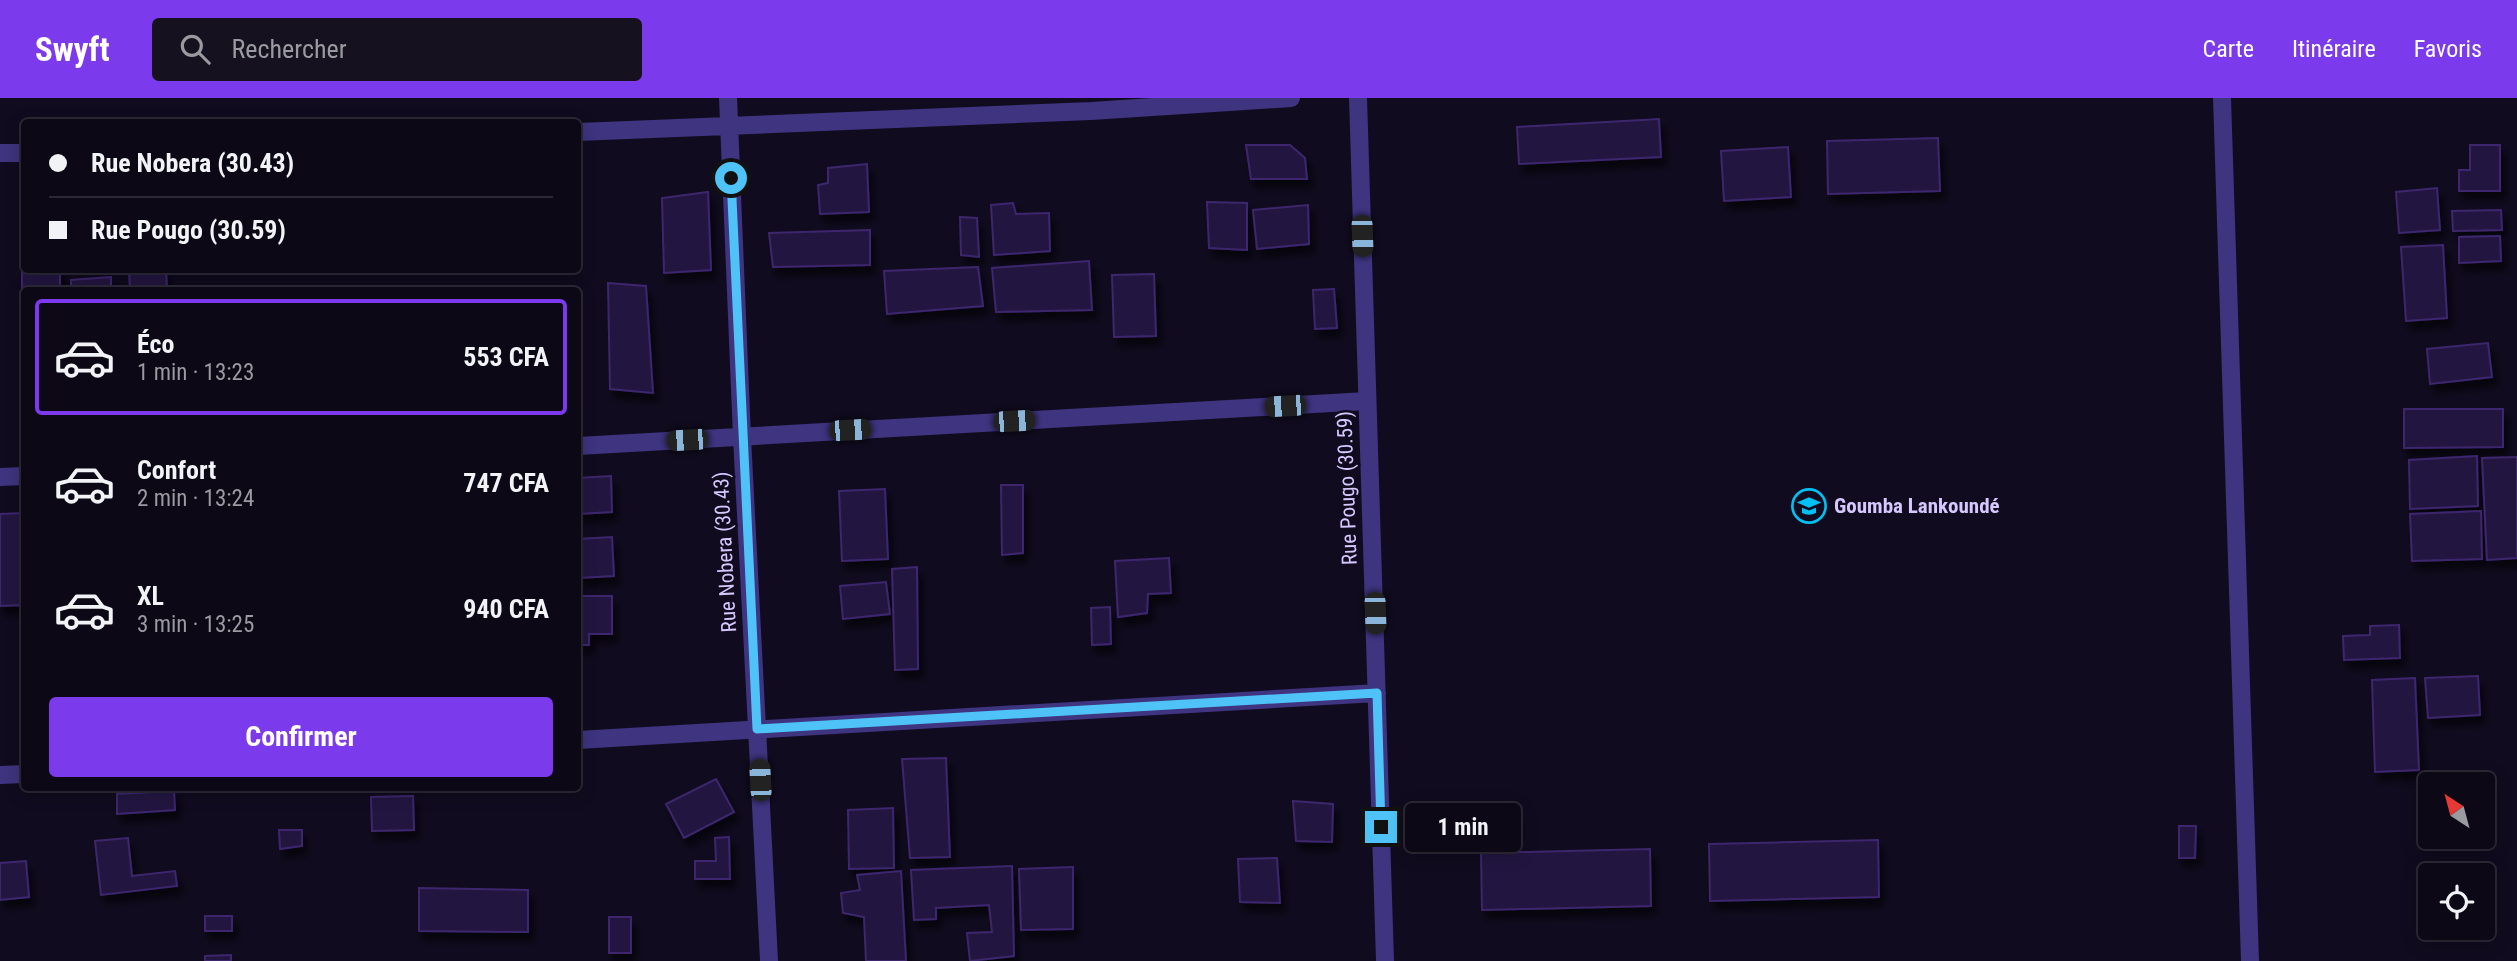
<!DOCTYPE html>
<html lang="fr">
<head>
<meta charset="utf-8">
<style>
  :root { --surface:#0c0816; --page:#15111f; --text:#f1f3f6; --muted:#9a9aa1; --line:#2c2935; --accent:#7c3aed }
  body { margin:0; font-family:"Roboto Condensed",sans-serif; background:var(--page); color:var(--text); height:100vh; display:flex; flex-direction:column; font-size:26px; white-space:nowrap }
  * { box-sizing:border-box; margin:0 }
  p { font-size:23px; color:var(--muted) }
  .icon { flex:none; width:38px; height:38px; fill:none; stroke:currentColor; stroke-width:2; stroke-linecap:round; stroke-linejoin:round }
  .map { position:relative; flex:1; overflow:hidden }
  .drawer { position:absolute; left:21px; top:189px; width:560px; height:504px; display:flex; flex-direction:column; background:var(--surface); border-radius:7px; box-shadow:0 4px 18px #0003,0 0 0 2px var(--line) }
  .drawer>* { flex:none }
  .hud { position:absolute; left:21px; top:21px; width:560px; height:154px; border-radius:7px; box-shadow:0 4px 18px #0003,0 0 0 2px var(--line); display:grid; align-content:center; height:154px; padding:0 28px; background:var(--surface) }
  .needle { width:46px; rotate:324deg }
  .controls { position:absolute; left:2418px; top:674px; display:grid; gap:14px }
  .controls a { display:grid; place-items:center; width:77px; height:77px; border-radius:7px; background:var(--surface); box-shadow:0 4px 18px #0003,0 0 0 2px var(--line); font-size:35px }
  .end { position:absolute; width:32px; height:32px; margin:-16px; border:9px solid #4fc3f7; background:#111; box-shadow:0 0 0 4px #111 }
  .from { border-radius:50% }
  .bubble { position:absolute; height:49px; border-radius:7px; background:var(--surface); box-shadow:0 4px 18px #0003,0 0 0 2px var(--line); font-size:23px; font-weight:700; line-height:49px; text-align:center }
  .car { position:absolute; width:21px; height:42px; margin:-21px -10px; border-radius:9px; box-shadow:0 0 5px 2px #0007; background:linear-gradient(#222 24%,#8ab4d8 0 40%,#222 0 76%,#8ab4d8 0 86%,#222 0) }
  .hud b { display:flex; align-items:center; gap:24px; height:66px; font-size:26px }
  .hud b+b { border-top:2px solid var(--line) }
  .hud i { width:18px; height:18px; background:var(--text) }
  ul { padding:12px 0 0; list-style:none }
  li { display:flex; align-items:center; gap:21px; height:116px; margin:0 14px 10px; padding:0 14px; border:4px solid transparent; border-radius:7px }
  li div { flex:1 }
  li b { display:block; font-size:26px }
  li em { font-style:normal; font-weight:700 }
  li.active { border-color:var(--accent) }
  li>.icon { width:63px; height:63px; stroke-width:1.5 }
  .cta { display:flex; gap:14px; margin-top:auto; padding:14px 28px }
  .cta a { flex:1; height:80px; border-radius:7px; background:var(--accent); color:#fff; font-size:28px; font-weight:700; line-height:80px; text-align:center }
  header { display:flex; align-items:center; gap:42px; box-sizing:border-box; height:98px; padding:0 35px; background:var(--accent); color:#fff }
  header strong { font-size:33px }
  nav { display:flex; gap:38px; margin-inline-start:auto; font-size:24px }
  .search { width:490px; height:63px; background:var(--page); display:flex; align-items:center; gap:18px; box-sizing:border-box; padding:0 24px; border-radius:7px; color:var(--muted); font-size:26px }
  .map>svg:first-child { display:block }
  .building { fill:#231640; stroke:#3c276d; stroke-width:2; filter:url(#shadow) }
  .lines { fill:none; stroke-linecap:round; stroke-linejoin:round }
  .minor { stroke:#3e347f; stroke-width:18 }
  .route { stroke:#4fc3f7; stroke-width:9 }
  .labels { text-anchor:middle; stroke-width:5; stroke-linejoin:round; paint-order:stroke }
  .street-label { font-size:21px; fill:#d4c8ff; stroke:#100b1e }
  .poi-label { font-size:21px; font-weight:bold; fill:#d4c8ff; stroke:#100b1e; text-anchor:start }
</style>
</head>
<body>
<header>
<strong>Swyft</strong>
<div class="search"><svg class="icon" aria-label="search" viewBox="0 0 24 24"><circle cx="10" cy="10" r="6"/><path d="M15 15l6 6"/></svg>Rechercher</div>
<nav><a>Carte</a><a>Itinéraire</a><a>Favoris</a></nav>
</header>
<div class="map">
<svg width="2517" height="863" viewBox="0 0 2517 863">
  <defs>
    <filter id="shadow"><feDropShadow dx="4.5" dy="8" stdDeviation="3.5" flood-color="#0009"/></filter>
  </defs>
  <rect width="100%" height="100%" fill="#100b1e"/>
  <!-- building -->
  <path class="building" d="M1659 21 1661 59 1519 66 1517 29Z
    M1938 40 1940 93 1828 96 1827 43Z
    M1246 47H1290L1305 60 1307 81H1251Z
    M2470 47H2500V93H2459V72H2470Z
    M1788 49 1791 99 1724 103 1721 53Z
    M867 66 869 114 820 116 818 87 828 85V70Z
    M2437 90 2440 132 2399 135 2396 94Z
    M708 94 711 172 664 175 662 100Z
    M1207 104 1247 105V152L1209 150Z
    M1013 105 1016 116 1049 115 1050 153 994 157 991 107Z
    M1308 107 1309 146 1257 151 1253 112Z
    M2501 112 2502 132 2453 133 2452 113Z
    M960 119 977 120 979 159 961 157Z
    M870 132V167L773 169 769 135Z
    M2500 138 2501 163 2459 165V139Z
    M2443 147 2447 220 2406 223 2401 149Z
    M1089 163 1092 212 996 214 992 170Z
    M22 165H24V172H60V192H24V199H22Z
    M978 169 983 208 887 216 884 173Z
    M129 172H166L167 192H130Z
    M1154 176 1156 238 1114 239 1112 177Z
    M111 179V192H71V182Z
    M608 185 646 188 653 295 610 291Z
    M1334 191 1337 230 1315 231 1313 192Z
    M2488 245 2492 279 2430 286 2427 251Z
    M2404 311H2503V349L2404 350Z
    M2477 358 2478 408 2410 411 2409 362Z
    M2517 359V460L2487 462 2482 360Z
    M611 378 612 414 578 416V380Z
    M1001 387H1023V455L1002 457Z
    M885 391 888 461 842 463 839 393Z
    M2481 413 2482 461 2412 463 2410 416Z
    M24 415V507L0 508V416Z
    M612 439 614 478 578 480V441Z
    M1169 460 1171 495 1148 496 1147 515 1118 519 1115 463Z
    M917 469 918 571 895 572 892 471Z
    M886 484 890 516 843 521 840 488Z
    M578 498H612V536H589V547H578Z
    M1110 509 1111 546 1092 547 1091 510Z
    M2399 527 2400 560 2344 562 2343 538 2370 537V528Z
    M2478 578 2480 617 2428 620 2425 580Z
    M2415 580 2419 672 2375 674 2372 582Z
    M946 660 950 759 910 760 902 661Z
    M716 681 734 714 684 740 666 706Z
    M174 693 175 712 117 716V696Z
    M413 698 414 732 372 733 371 699Z
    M1293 703 1333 706 1332 744 1296 743Z
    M893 710 894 770 849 771 848 712Z
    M2179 728H2196L2195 760H2179Z
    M279 732H302V748L280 751Z
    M729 739 730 781H695V763H716L715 740Z
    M128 740 132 778 175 773 177 788 101 797 95 743Z
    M1878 742 1879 799 1710 803 1709 746Z
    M1650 751 1651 808 1482 812 1481 755Z
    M1277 760 1280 805 1240 804 1238 761Z
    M26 763 29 799 0 802V765Z
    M1012 768 1014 858 970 863 967 835 992 834 989 807 936 810V821L914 822 911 772Z
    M1073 769V831L1021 832 1019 771Z
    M901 773 906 863H866L864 819 843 815 841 795 860 792 857 777Z
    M419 790 528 792V834L419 833Z
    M205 818H232V833H205Z
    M609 819H631V855H609Z
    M231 857V863H205V858Z"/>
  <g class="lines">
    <!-- minor -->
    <path class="minor" d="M728 0 742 339 769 863
      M1358 0 1385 863
      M2222 0 2250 863
      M578 34 1091 13 1291 0
      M0 55H24
      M578 348 1367 303
      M0 379 24 378
      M578 642 1377 595
      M0 677 24 676"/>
  </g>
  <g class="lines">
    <!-- route -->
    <path class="route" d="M731 80 757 631 1377 595 1381 729"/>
  </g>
  <!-- icons -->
  <defs>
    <g id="school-ring" transform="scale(1.75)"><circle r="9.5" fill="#100b1e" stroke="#00c1f3" stroke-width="1.5"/><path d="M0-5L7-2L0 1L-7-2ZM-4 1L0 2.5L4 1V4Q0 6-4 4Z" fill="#00c1f3"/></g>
  </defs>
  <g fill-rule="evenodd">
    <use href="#school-ring" x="1809" y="408"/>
  </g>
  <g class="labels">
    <!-- street labels -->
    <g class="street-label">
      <text transform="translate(1347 390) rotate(-92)" y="7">Rue Pougo (30.59)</text>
      <text transform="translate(725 454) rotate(-93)" y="7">Rue Nobera (30.43)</text>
    </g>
    <!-- poi labels -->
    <g class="poi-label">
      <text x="1834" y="415">Goumba Lankoundé</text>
    </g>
  </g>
</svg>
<div class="controls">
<a><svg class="needle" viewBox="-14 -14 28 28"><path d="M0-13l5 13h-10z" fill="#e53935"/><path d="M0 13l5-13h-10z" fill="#9a9aa1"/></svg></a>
<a><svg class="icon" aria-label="locate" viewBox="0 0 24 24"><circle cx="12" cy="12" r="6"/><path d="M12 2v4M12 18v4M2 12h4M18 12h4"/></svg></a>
</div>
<i class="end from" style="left:731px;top:80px"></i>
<i class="end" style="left:1381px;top:729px"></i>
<div class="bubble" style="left:1405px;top:705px;width:116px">1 min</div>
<i class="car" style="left:1362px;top:138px;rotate:178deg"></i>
<i class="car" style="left:1285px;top:308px;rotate:267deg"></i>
<i class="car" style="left:1014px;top:323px;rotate:87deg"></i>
<i class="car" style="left:850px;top:332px;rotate:87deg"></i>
<i class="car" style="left:687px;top:342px;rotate:267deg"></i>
<i class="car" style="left:1375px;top:515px;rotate:178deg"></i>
<i class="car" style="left:760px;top:682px;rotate:357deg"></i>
<div class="hud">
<b><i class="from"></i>Rue Nobera (30.43)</b>
<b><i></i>Rue Pougo (30.59)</b>
</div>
<section class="drawer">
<ul>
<li class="active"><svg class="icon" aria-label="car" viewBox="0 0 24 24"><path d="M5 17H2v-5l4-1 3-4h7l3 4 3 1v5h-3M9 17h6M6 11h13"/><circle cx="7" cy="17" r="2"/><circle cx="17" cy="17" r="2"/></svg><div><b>Éco</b><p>1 min · 13:23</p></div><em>553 CFA</em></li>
<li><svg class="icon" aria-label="car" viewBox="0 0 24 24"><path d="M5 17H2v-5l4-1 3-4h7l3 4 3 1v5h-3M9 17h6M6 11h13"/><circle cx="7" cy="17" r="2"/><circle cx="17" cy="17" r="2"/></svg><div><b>Confort</b><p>2 min · 13:24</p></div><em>747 CFA</em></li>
<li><svg class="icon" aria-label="car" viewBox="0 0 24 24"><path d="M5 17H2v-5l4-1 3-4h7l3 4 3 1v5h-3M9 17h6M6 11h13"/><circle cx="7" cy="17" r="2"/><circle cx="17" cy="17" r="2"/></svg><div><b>XL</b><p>3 min · 13:25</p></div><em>940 CFA</em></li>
</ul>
<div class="cta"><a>Confirmer</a></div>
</section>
</div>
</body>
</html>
